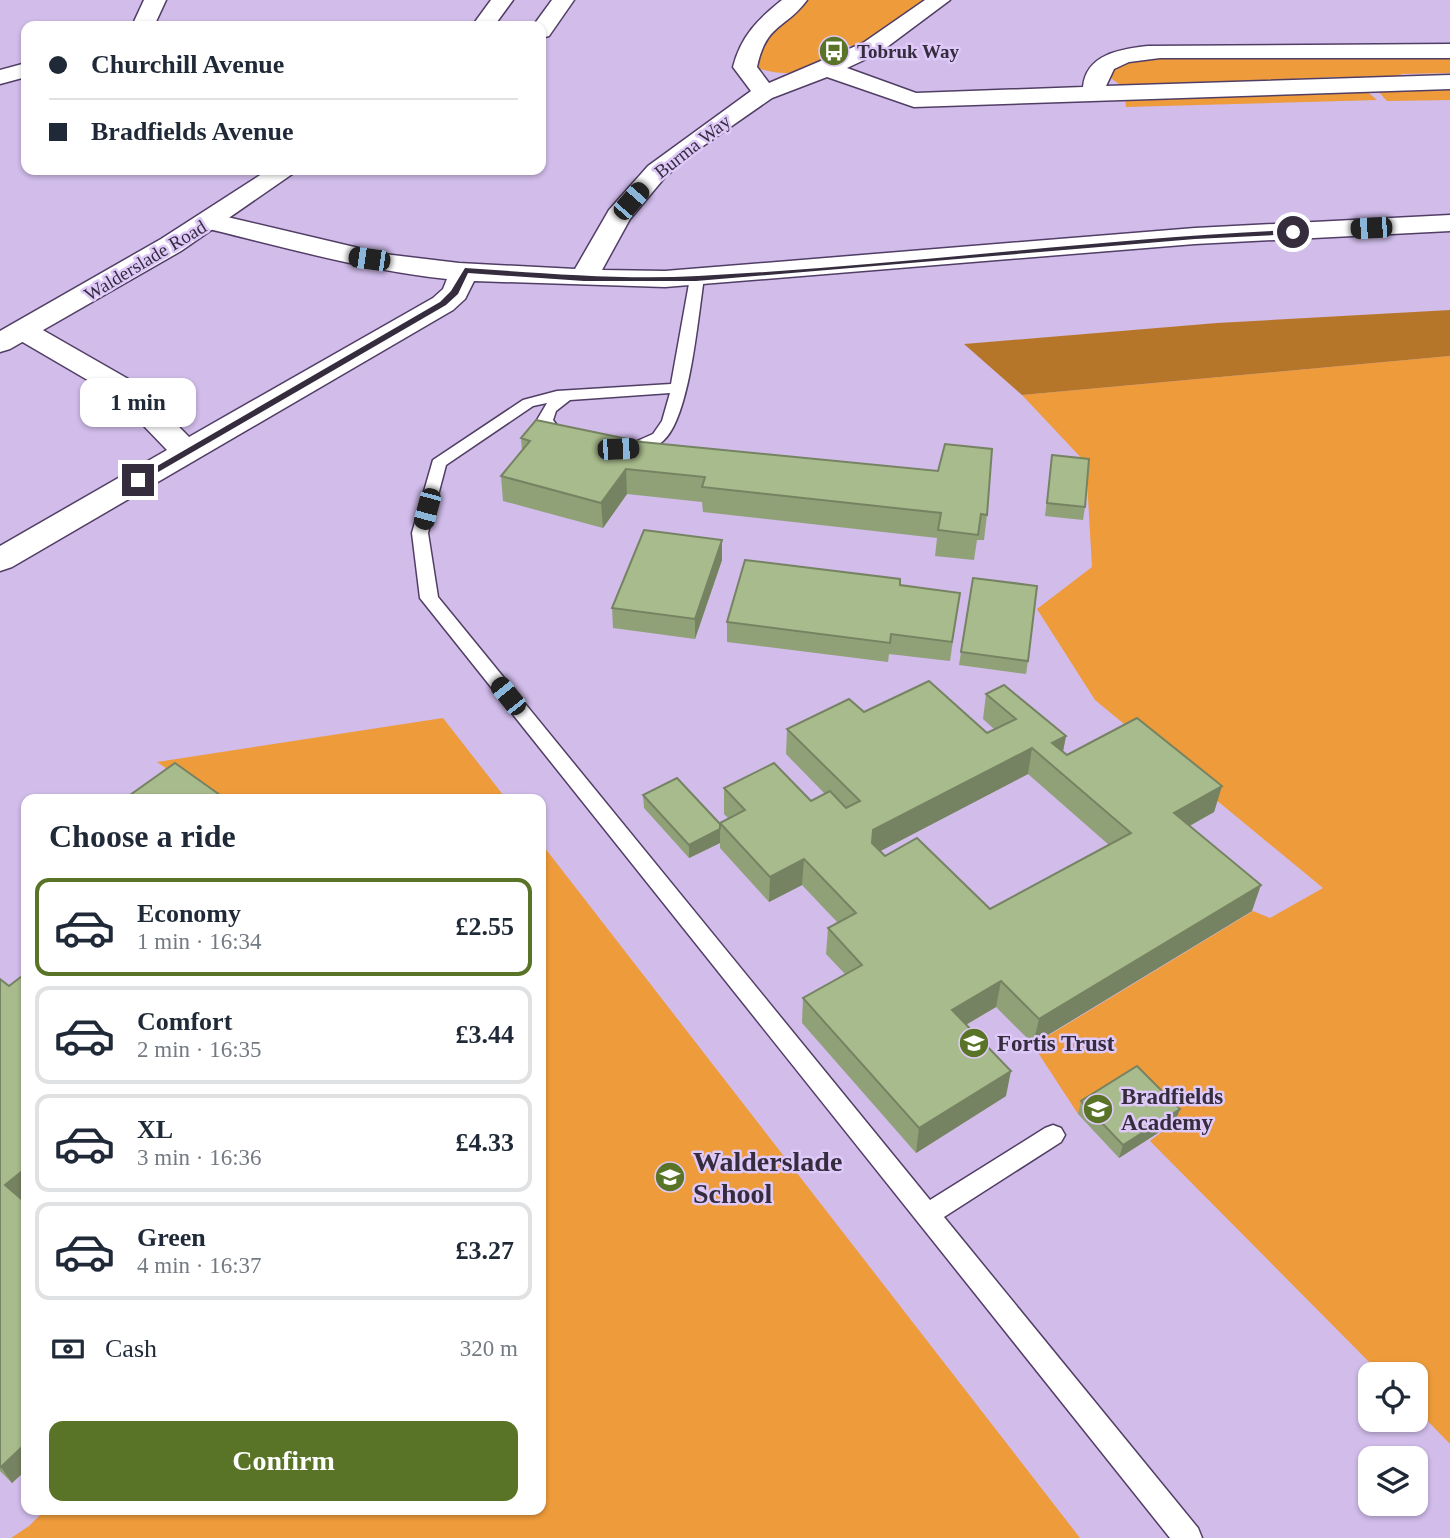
<!DOCTYPE html>
<html lang="en">
<head>
<meta charset="utf-8">
<style>
  :root { --surface:#fff; --page:#f2f2f3; --text:#1f2937; --muted:#747a83; --line:#e0e1e3; --accent:#5a7427 }
  body { margin:0; font-family:Georgia,serif; background:var(--page); color:var(--text); height:100vh; display:flex; flex-direction:column; font-size:26px; white-space:nowrap }
  * { box-sizing:border-box; margin:0 }
  p { font-size:23px; color:var(--muted) }
  .icon { flex:none; width:38px; height:38px; fill:none; stroke:currentColor; stroke-width:2; stroke-linecap:round; stroke-linejoin:round }
  .map { position:relative; flex:1; overflow:hidden }
  .details { position:absolute; left:21px; top:794px; width:525px; height:721px; display:flex; flex-direction:column; background:var(--surface); border-radius:14px; box-shadow:0 2px 5px #0004 }
  .details>* { flex:none }
  .banner { position:absolute; left:21px; top:21px; width:525px; height:154px; border-radius:14px; box-shadow:0 2px 5px #0004; display:grid; align-content:center; height:154px; padding:0 28px; background:var(--surface) }
  .fabs { position:absolute; left:1358px; top:1362px; display:grid; gap:14px }
  .fabs a { display:grid; place-items:center; width:70px; height:70px; border-radius:14px; background:var(--surface); box-shadow:0 2px 5px #0004; font-size:35px }
  .end { position:absolute; width:32px; height:32px; margin:-16px; border:9px solid #352c3e; background:#fff; box-shadow:0 0 0 4px #fff }
  .from { border-radius:50% }
  .bubble { position:absolute; height:49px; border-radius:14px; background:var(--surface); box-shadow:0 2px 5px #0004; font-size:23px; font-weight:800; line-height:49px; text-align:center }
  .car { position:absolute; width:21px; height:42px; margin:-21px -10px; border-radius:9px; box-shadow:0 0 5px 2px #0007; background:linear-gradient(#222 24%,#8ab4d8 0 40%,#222 0 76%,#8ab4d8 0 86%,#222 0) }
  .banner b { display:flex; align-items:center; gap:24px; height:66px; font-size:26px }
  .banner b+b { border-top:2px solid var(--line) }
  .banner i { width:18px; height:18px; background:var(--text) }
  ul { padding:0; list-style:none }
  li { display:flex; align-items:center; gap:21px; height:98px; margin:0 14px 10px; padding:0 14px; border:4px solid var(--line); border-radius:14px }
  li div { flex:1 }
  li b { display:block; font-size:26px }
  li em { font-style:normal; font-weight:800 }
  li.active { border-color:var(--accent) }
  li>.icon { width:63px; height:63px; stroke-width:1.5 }
  h2 { padding:0 28px; font-size:32px; line-height:84px }
  .pay { display:flex; align-items:center; gap:18px; height:77px; padding:0 28px; font-size:26px }
  .pay p { margin-inline-start:auto }
  .cta { display:flex; gap:14px; margin-top:auto; padding:14px 28px }
  .cta a { flex:1; height:80px; border-radius:14px; background:var(--accent); color:#fff; font-size:28px; font-weight:800; line-height:80px; text-align:center }
  .map>svg:first-child { display:block }
  .green { fill:#ee9b3b }
  .forest { fill:#b6762a }
  .lines { fill:none; stroke-linecap:round; stroke-linejoin:round }
  .service-casing { stroke:#513e65; stroke-width:3 }
  .minor-casing { stroke:#513e65; stroke-width:3 }
  .tertiary-casing { stroke:#513e65; stroke-width:3 }
  .service { fill:#fff; fill-rule:evenodd }
  .minor { fill:#fff; fill-rule:evenodd }
  .tertiary { fill:#fff; fill-rule:evenodd }
  .wall { fill:#90a178; fill-rule:evenodd }
  .shaded-wall { fill:#768362 }
  .building { fill:#a8bb8c; stroke:#768362; stroke-width:2; fill-rule:evenodd }
  .route { fill:#352c3e }
  .labels { text-anchor:middle; stroke-width:5; stroke-linejoin:round; paint-order:stroke }
  .far-poi-label { font-size:19px; font-weight:bold; fill:#352c3e; stroke:#dec9f8; text-anchor:start }
  .far-street-label { font-size:19px; fill:#352c3e; stroke:#dec9f8 }
  .poi-label { font-size:23px; font-weight:bold; fill:#352c3e; stroke:#dec9f8; text-anchor:start }
  .near-poi-label { font-size:28px; font-weight:bold; fill:#352c3e; stroke:#dec9f8; text-anchor:start }
</style>
</head>
<body>
<div class="map">
<svg width="1450" height="1538" viewBox="0 0 1450 1538">
  <rect width="100%" height="100%" fill="#d1bcea"/>
  <!-- green -->
  <path class="green" d="M807 0H928L903 20 856 47 844 44 827 51 836 55C803 70 795 79 757 68L753 54 788 14Z
    M1450 54V73L1402 74 1387 81 1351 82 1337 77 1123 87 1108 76 1111 67 1154 55Z
    M1450 87V100L1387 101 1376 89Z
    M1364 89 1377 100 1126 107 1125 97Z
    M1450 356V1444L1416 1409V1374H1381L1150 1141 1176 1121 1134 1080 1078 1114 1033 1045 1253 911 1270 918 1323 888 1095 700 1037 609 1092 567 1086 463 1022 395Z
    M443 718 507 800H213L157 762Z
    M541 843 1080 1538H11L29 1526 45 1510H541Z"/>
  <!-- forest -->
  <path class="forest" d="M1450 310V356L1022 395 964 344 1217 323Z"/>
  <g class="lines">
    <!-- service casing -->
    <g class="service-casing">
      <path id="service" d="M697 274 704 278C698 316 690 418 663 441 653 450 640 452 627 454L619 449 653 434 662 421 670 393 570 400 556 411 553 420 561 431 574 437 566 442 551 437 537 420 547 403 533 406 446 465 428 533 438 597 930 1200 1045 1128 1053 1125 1061 1128 1065 1135 1061 1142 944 1217 1198 1528 1202 1538H1170L420 598 412 533 433 460 523 400 557 391 671 384 690 278Z"/>
    </g>
    <!-- minor casing -->
    <g class="minor-casing">
      <path id="minor" d="M144 0H166L154 26H132Z
        M552 0H574L549 36 541 38V26H533Z
        M782 0H807C786 29 766 23 757 67L769 83 863 43 925 0H950L879 53 847 68 916 93 1083 87C1086 54 1121 49 1148 46L1450 44V58H1160L1129 62 1114 69 1106 86 1450 75V89L914 107 827 77 772 98 703 146 666 176 630 219 602 270 665 271 1195 228 1450 215V231L1195 244 665 287 474 281 465 299 453 310 12 567 0 571V546L167 450 115 396 14 337 10 331 14 325 24 322 34 325 137 384 189 437 433 298 443 289 447 279C363 270 283 247 201 227L197 221 201 215 210 213 384 254 459 263 575 269 609 210 648 166 751 91 733 67C741 36 758 19 782 0Z
        M26 63V77L0 84V70Z"/>
    </g>
    <!-- tertiary casing -->
    <g class="tertiary-casing">
      <path id="tertiary" d="M491 0H513L494 26H472Z
        M268 170H298L181 251 10 349 0 352V331L161 239Z"/>
    </g>
    <!-- service -->
    <use href="#service" class="service"/>
    <!-- minor -->
    <use href="#minor" class="minor"/>
    <!-- tertiary -->
    <use href="#tertiary" class="tertiary"/>
  </g>
  <!-- wall -->
  <path class="wall" d="M521 438 987 515 984 540H977L974 560 935 556 937 538 703 512 702 502 627 494 603 528 503 501 501 476 522 451Z
    M1052 455 1085 507 1083 520 1045 516Z
    M722 540V560L695 639 613 628 612 608Z
    M900 585 960 593 950 661 889 654 888 662 727 642V622Z
    M961 652 1028 661 1026 674 959 665Z
    M986 694 1066 736 1063 751 1067 755 1222 786 1214 812 1190 826 1252 911 1033 1044 996 1007 966 1025 1006 1096 916 1153 802 1023 803 998 845 974 826 954 828 928 838 923 802 885 769 902 720 848V843L689 858 644 808 643 795 720 824V823L728 818 724 814V788L811 801 825 794 786 754 787 729 864 712 987 733 994 729 983 719ZM1028 774 1109 845 990 909 885 856 880 851Z
    M26 973V1195L21 1199 26 1203V1470L12 1483 0 1471V979L9 986Z
    M1081 1101 1180 1109 1175 1122 1119 1158 1078 1114Z"/>
  <!-- shaded-wall -->
  <path class="shaded-wall" d="M626 469 627 494 603 528 601 503Z
    M722 540V560L695 639V619Z
    M1066 736 1061 762 1052 743Z
    M1032 748 1028 774 871 856 873 830Z
    M1222 786 1214 812 1167 838 1174 813Z
    M720 829V843L689 858V845Z
    M804 859 802 885 769 902 770 877Z
    M1261 885 1252 911 1033 1044 1039 1019Z
    M1001 981 996 1007 948 1035 952 1010Z
    M1011 1071 1006 1096 916 1153 919 1128Z
    M1180 1109 1175 1122 1119 1158 1123 1145Z
    M26 1168V1195L16 1203 5 1185Z
    M21 1448 26 1456V1470L12 1483 1 1467Z"/>
  <!-- building -->
  <path class="building" d="M536 420 642 442 938 471 945 444 992 449 987 515 981 514 978 535 938 530 941 513 702 487 705 477 626 469 601 503 501 476 530 441 521 438Z
    M1052 455 1089 459 1085 507 1047 503Z
    M644 530 722 540 695 619 612 608Z
    M745 560 900 579V585L960 593 952 642 891 634 890 643 727 622Z
    M973 578 1037 586 1028 661 961 652Z
    M929 681 987 733 1016 719 986 694 1004 685 1066 736 1052 743 1067 755 1137 718 1222 786 1174 813 1261 885 1039 1019 1001 981 952 1010 1011 1071 919 1128 803 998 862 965 828 928 856 913 804 859 770 877 720 823 745 810 724 788 774 763 811 801 830 791 846 808 860 801 787 729 849 699 864 712ZM1032 748 1131 833 990 909 917 838 885 856 872 843 873 830Z
    M175 763 227 800H123Z
    M677 778 720 824V829L689 845 643 795Z
    M26 973V1168L5 1185 26 1203V1453L21 1448 1 1467 0 1466V979L9 986Z
    M1137 1066 1180 1109 1123 1145 1081 1101Z"/>
  <!-- route -->
  <path class="route" d="M1293 230 1296 234 1195 239 696 281H584L468 273 458 294 446 305 141 482 133 480 440 302 451 291 465 268C542 273 620 280 698 276 897 266 1094 239 1293 230Z"/>
  <!-- icons -->
  <defs>
    <g id="bus-disc" transform="scale(1.575)"><circle r="9.5" fill="#5a7427" stroke="#dec9f8"/><path d="M-5-6H5V4H4V6H2V4H-2V6H-4V4H-5ZM-3.5-4V0h7V-4ZM-3.5 1.2v1.5H-2V1.2ZM2 1.2v1.5H3.5V1.2Z" fill="#fff"/></g>
    <g id="school-disc" transform="scale(1.575)"><circle r="9.5" fill="#5a7427" stroke="#dec9f8"/><path d="M0-5L7-2L0 1L-7-2ZM-4 1L0 2.5L4 1V4Q0 6-4 4Z" fill="#fff"/></g>
  </defs>
  <g fill-rule="evenodd">
    <use href="#bus-disc" x="834" y="51"/>
    <use href="#school-disc" x="974" y="1043"/>
    <use href="#school-disc" x="1098" y="1109"/>
    <use href="#school-disc" x="670" y="1177"/>
  </g>
  <g class="labels">
    <!-- far-poi labels -->
    <g class="far-poi-label">
      <text x="857" y="58">Tobruk Way</text>
    </g>
    <!-- far-street labels -->
    <g class="far-street-label">
      <text transform="translate(692 146) rotate(-38)" y="7">Burma Way</text>
      <text transform="translate(145 260) rotate(-31)" y="7">Walderslade Road</text>
    </g>
    <!-- poi labels -->
    <g class="poi-label">
      <text x="997" y="1051">Fortis Trust</text>
      <text x="1121" y="1104">Bradfields<tspan x="1121" dy="26">Academy</tspan></text>
    </g>
    <!-- near-poi labels -->
    <g class="near-poi-label">
      <text x="693" y="1171">Walderslade<tspan x="693" dy="32">School</tspan></text>
    </g>
  </g>
</svg>
<div class="fabs">
<a><svg class="icon" aria-label="locate" viewBox="0 0 24 24"><circle cx="12" cy="12" r="6"/><path d="M12 2v4M12 18v4M2 12h4M18 12h4"/></svg></a>
<a><svg class="icon" aria-label="layers" viewBox="0 0 24 24"><path d="M12 4l9 5-9 5-9-5zM3 14l9 5 9-5"/></svg></a>
</div>
<i class="end from" style="left:1293px;top:232px"></i>
<i class="end" style="left:138px;top:480px"></i>
<div class="bubble" style="left:80px;top:378px;width:116px">1 min</div>
<i class="car" style="left:631px;top:201px;rotate:41deg"></i>
<i class="car" style="left:1371px;top:228px;rotate:267deg"></i>
<i class="car" style="left:369px;top:259px;rotate:278deg"></i>
<i class="car" style="left:618px;top:449px;rotate:88deg"></i>
<i class="car" style="left:427px;top:509px;rotate:195deg"></i>
<i class="car" style="left:508px;top:696px;rotate:321deg"></i>
<div class="banner">
<b><i class="from"></i>Churchill Avenue</b>
<b><i></i>Bradfields Avenue</b>
</div>
<section class="details">
<h2>Choose a ride</h2>
<ul>
<li class="active"><svg class="icon" aria-label="car" viewBox="0 0 24 24"><path d="M5 17H2v-5l4-1 3-4h7l3 4 3 1v5h-3M9 17h6M6 11h13"/><circle cx="7" cy="17" r="2"/><circle cx="17" cy="17" r="2"/></svg><div><b>Economy</b><p>1 min · 16:34</p></div><em>£2.55</em></li>
<li><svg class="icon" aria-label="car" viewBox="0 0 24 24"><path d="M5 17H2v-5l4-1 3-4h7l3 4 3 1v5h-3M9 17h6M6 11h13"/><circle cx="7" cy="17" r="2"/><circle cx="17" cy="17" r="2"/></svg><div><b>Comfort</b><p>2 min · 16:35</p></div><em>£3.44</em></li>
<li><svg class="icon" aria-label="car" viewBox="0 0 24 24"><path d="M5 17H2v-5l4-1 3-4h7l3 4 3 1v5h-3M9 17h6M6 11h13"/><circle cx="7" cy="17" r="2"/><circle cx="17" cy="17" r="2"/></svg><div><b>XL</b><p>3 min · 16:36</p></div><em>£4.33</em></li>
<li><svg class="icon" aria-label="car" viewBox="0 0 24 24"><path d="M5 17H2v-5l4-1 3-4h7l3 4 3 1v5h-3M9 17h6M6 11h13"/><circle cx="7" cy="17" r="2"/><circle cx="17" cy="17" r="2"/></svg><div><b>Green</b><p>4 min · 16:37</p></div><em>£3.27</em></li>
</ul>
<div class="pay"><svg class="icon" aria-label="cash" viewBox="0 0 24 24"><path d="M3 7h18v10H3z"/><circle cx="12" cy="12" r="2"/></svg>Cash<p>320 m</p></div>
<div class="cta"><a>Confirm</a></div>
</section>
</div>
</body>
</html>
